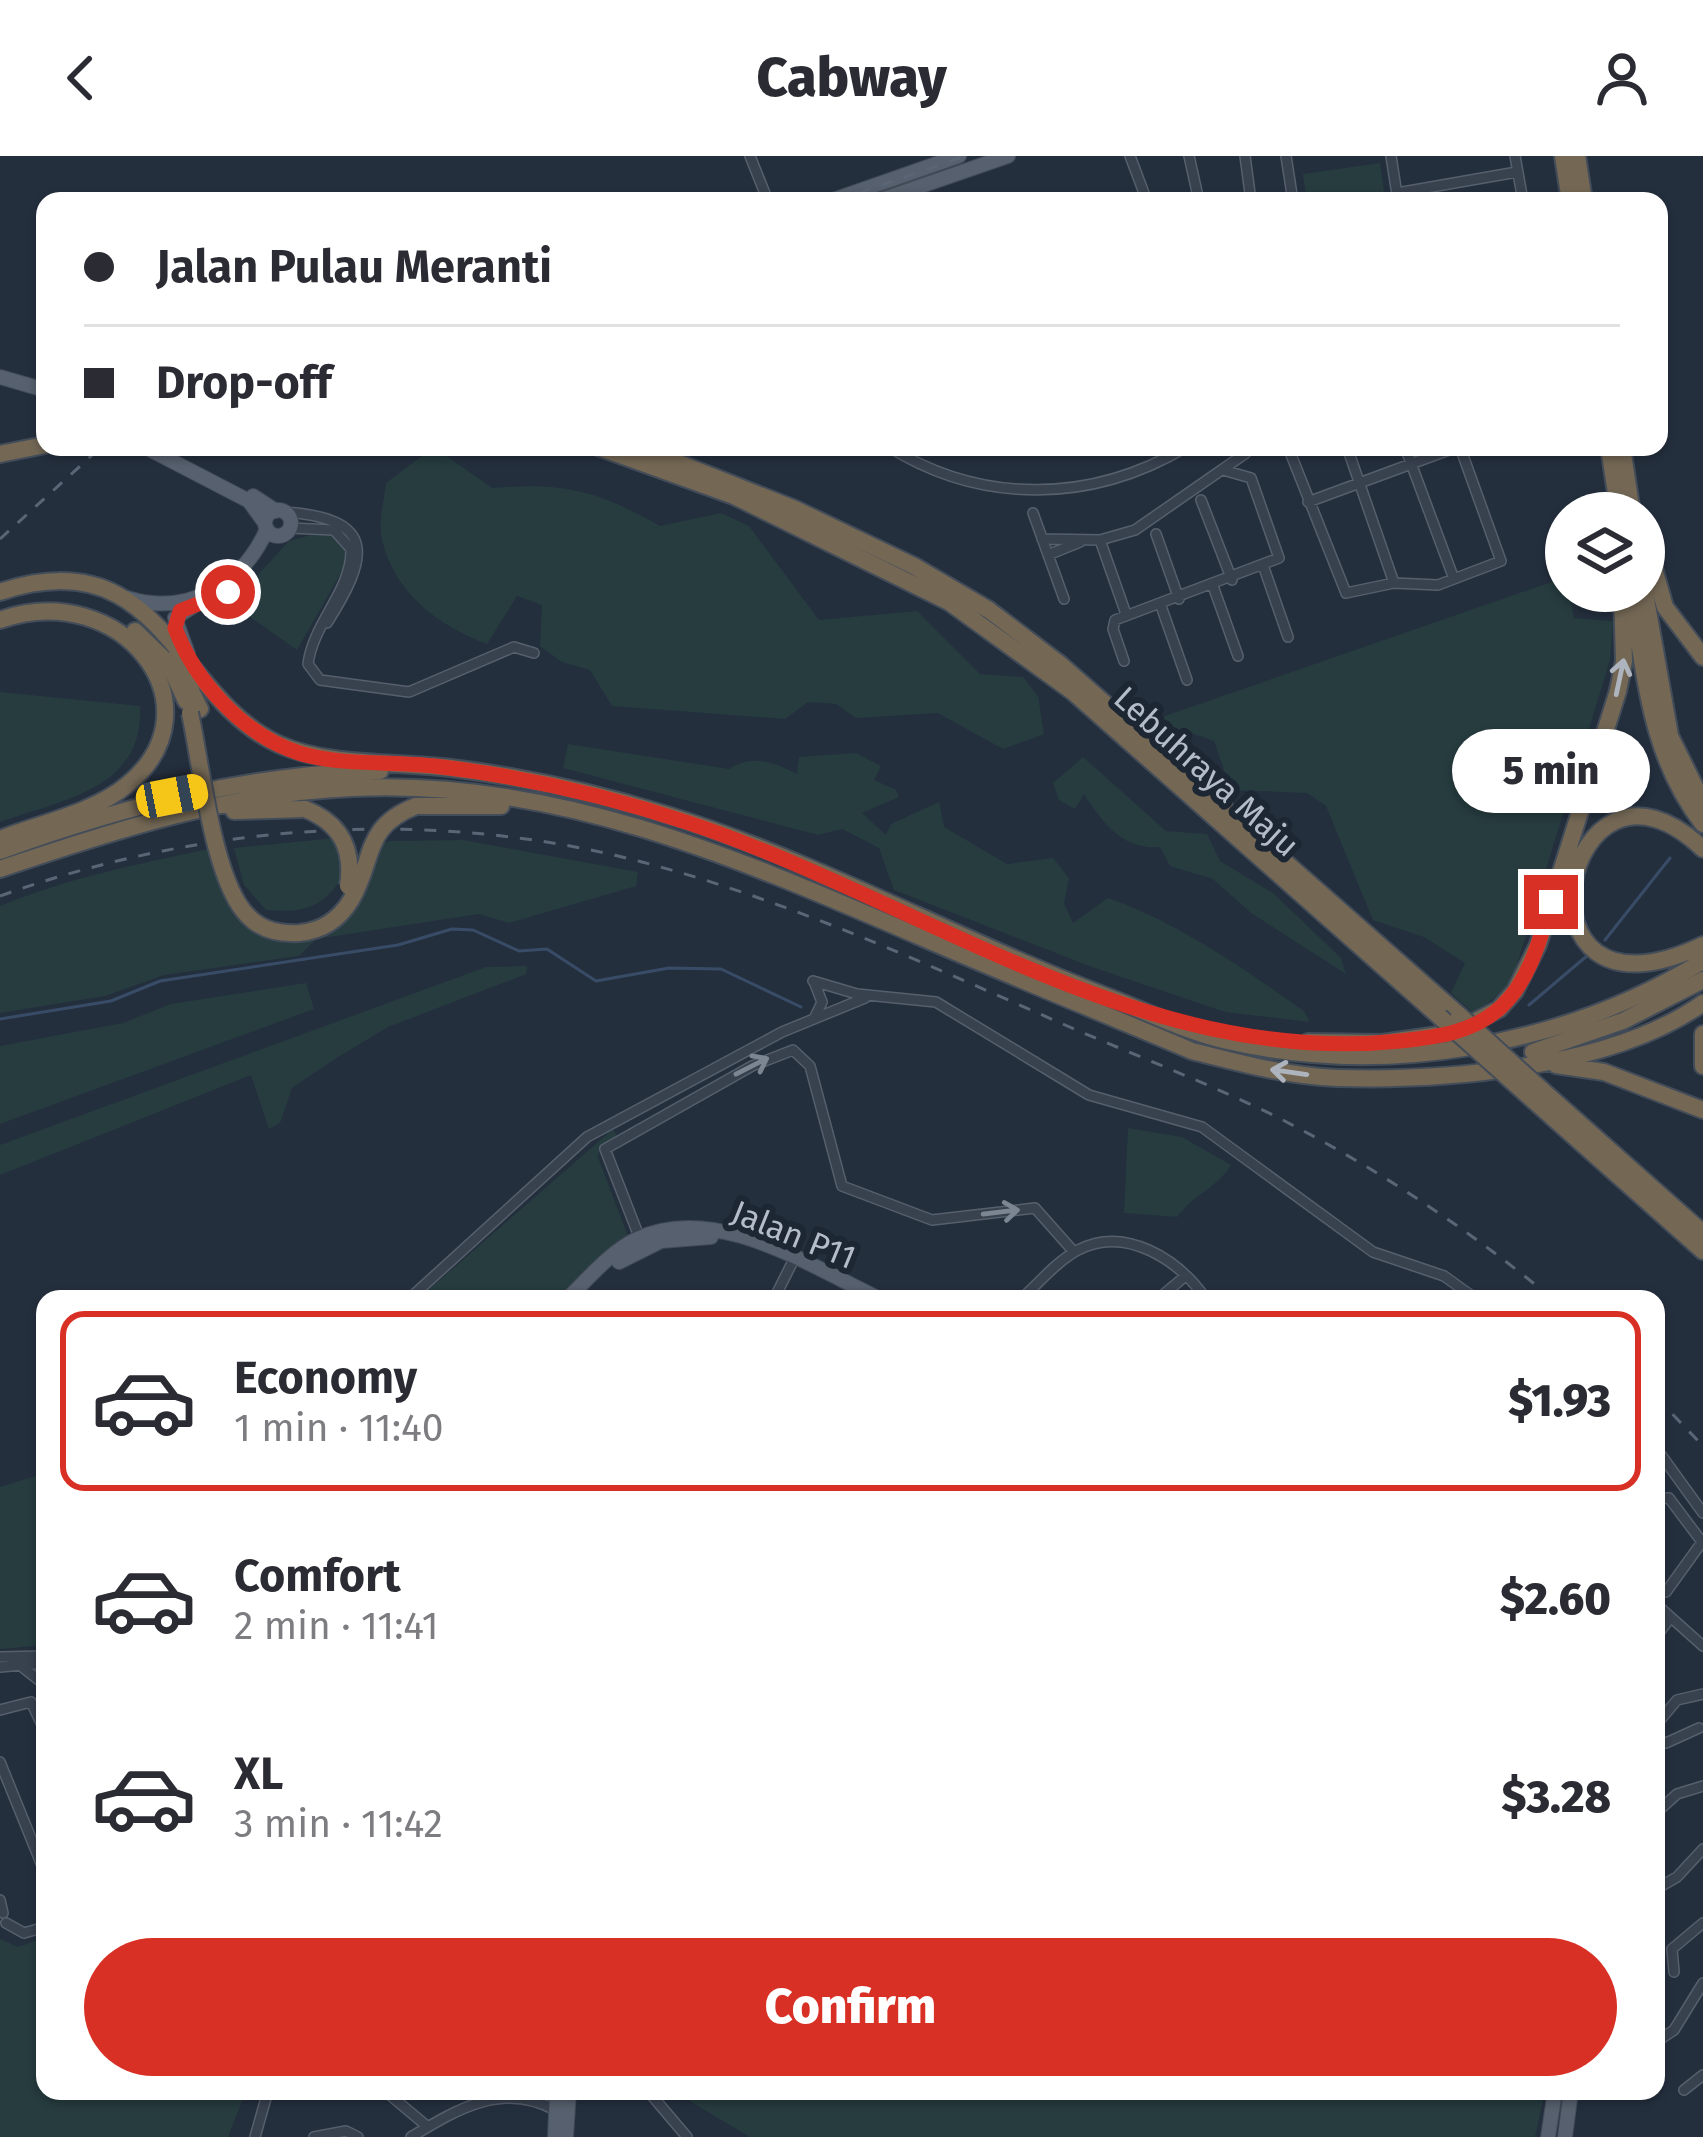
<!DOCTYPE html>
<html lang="en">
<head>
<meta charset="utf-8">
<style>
  :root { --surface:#fff; --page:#f7f7f7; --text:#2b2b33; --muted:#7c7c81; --line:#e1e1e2; --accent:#d93025 }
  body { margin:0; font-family:"Fira Sans",sans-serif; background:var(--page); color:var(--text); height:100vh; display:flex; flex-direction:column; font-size:45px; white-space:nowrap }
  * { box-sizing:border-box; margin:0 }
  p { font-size:39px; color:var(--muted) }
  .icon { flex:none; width:66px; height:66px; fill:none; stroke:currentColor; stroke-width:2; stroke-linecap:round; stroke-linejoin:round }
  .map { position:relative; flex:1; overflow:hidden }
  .side { position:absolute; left:36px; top:1134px; width:1629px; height:810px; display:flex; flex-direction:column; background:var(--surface); border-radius:24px; box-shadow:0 3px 9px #0004 }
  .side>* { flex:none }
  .guide { position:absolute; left:36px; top:36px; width:1632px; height:264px; border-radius:24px; box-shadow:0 3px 9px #0004; display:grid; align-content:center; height:264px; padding:0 48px; background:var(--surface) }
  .buttons { position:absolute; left:1545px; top:336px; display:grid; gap:24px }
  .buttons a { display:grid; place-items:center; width:120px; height:120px; border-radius:50%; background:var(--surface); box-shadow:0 3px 9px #0004; font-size:60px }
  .end { position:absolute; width:54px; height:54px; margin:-27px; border:15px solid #d93025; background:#fff; box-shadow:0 0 0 6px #fff }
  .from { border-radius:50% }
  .bubble { position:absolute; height:84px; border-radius:42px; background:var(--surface); box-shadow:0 3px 9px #0004; font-size:39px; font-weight:800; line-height:84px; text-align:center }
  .car { position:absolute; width:36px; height:72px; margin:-36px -18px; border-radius:15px; box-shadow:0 0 9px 3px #0007; background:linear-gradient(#f5c518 24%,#345 0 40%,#f5c518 0 76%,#345 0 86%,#f5c518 0) }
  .guide b { display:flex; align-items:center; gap:42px; height:114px; font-size:45px }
  .guide b+b { border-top:3px solid var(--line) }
  .guide i { width:30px; height:30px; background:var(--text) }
  ul { padding:21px 0 0; list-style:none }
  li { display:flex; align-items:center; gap:36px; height:180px; margin:0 24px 18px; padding:0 24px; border:6px solid transparent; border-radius:24px }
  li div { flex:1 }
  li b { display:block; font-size:45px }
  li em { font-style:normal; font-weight:800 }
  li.current { border-color:var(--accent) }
  li>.icon { width:108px; height:108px; stroke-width:1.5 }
  .primary-button { display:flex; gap:24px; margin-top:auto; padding:24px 48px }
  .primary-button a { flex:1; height:138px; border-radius:72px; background:var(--accent); color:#fff; font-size:48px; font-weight:800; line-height:138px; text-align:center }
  header { display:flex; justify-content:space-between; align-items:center; height:156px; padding:0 48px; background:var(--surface); font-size:54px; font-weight:800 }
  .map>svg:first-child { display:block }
  .green { fill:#263c3f }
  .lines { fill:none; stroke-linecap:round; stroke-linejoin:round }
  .stream { stroke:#394c67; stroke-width:3 }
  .minor-casing { stroke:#565f6c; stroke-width:12 }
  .major-casing { stroke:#414a57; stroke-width:16 }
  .highway-casing { stroke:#434c59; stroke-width:20 }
  .minor { stroke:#38414e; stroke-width:9 }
  .major { stroke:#56606e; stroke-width:14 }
  .highway { stroke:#746855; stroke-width:16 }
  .rail { stroke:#5a6575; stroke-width:3; stroke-dasharray:12 12; stroke-linecap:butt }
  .highway-bridge-casing { stroke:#434c59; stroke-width:20; stroke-linecap:butt }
  .highway-bridge { stroke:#746855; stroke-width:16 }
  .oneway { stroke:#aeb4bd }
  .oneway2 { stroke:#7c8592 }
  .route { stroke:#d93025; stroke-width:15 }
  .labels { text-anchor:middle; stroke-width:12; stroke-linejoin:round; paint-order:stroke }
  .street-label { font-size:33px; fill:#b4bcc9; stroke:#1d2633 }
</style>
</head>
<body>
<header><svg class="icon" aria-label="back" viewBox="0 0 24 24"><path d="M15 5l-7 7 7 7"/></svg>Cabway<svg class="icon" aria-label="person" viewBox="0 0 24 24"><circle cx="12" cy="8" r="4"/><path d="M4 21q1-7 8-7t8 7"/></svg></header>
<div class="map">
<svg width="1703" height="1981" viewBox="0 0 1703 1981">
  <rect width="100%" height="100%" fill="#242f3e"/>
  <!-- green -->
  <path class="green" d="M1380 7 1385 42 1307 45 1303 18Z
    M434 291 492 332C563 326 599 335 660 370L721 357 749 370 819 464 917 455 980 518 1023 521 1038 540 1044 578 1003 593 938 557 856 562 836 548 808 546 785 563 612 550 590 514 562 506 540 490 542 449 517 440 487 488C439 470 395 438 382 384 378 368 384 344 386 327Z
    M318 377C338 378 347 387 346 408L297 494 243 456V435L289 385Z
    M1566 421 1574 462 1613 465 1610 504 1515 815 1507 832 1474 858 1451 837 1465 807 1424 781 1373 764 1326 650 1307 637 1231 634 1214 585 1170 570 1162 561Z
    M0 536 140 550C144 633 64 643 0 666Z
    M568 588 729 613C752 598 774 606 797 618L799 601 856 597 881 610 874 624 896 634 899 641 862 657 886 679 891 668 939 646 944 671 1007 708 1053 702 1069 722 1064 747 1073 767 1108 742C1179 767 1243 812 1304 855L1310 866 1225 856 1092 811 894 734 879 692 842 673 818 679 563 612Z
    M1083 601 1166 675 1207 678 1220 705 1273 737 1341 802 1346 818 1251 757 1213 723 1170 710 1160 691C1122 694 1103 667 1084 638L1075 653 1059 644 1053 627Z
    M336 682 343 720C323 753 302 757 266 754L244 729 234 692Z
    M463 684 638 716 636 730 509 767 479 758 316 783 299 800 164 819 105 840 0 857V750C67 722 138 708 209 693L220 730 262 777 338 765 373 691 390 685Z
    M527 810 526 818 388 871 335 903 292 932 280 967 269 973 251 919 0 1019V989L486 811Z
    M306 827 314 853 0 968V890L123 867 171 848Z
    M1128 972 1182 981 1231 1009C1216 1033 1194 1038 1177 1061L1124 1057Z
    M613 973 617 980 597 999 628 1080 556 1143H418Z
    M45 1317V1489L0 1493V1331Z
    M45 1782V1935H246L228 1981H0V1783L18 1791Z
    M683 1935H1475L1493 1943 1505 1935H1545L1535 1981H750L691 1946Z"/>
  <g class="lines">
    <!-- stream -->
    <path class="stream" d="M1605 784 1670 702
      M1529 849 1588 799
      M0 863 111 845 160 825 398 789 452 773 473 774 519 795 547 793 596 825 669 812 721 813 801 851"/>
    <!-- minor casing -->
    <g class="minor-casing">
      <path id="minor" d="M750 0 768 45
        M1130 0 1147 45
        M1189 0 1199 45
        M1245 0 1251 45
        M1286 0 1293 45
        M1391 0 1398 45
        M1515 0 1523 45
        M1397 37 1517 16
        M889 291C982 349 1092 347 1186 291
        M1288 291 1346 437 1394 427 1438 429 1501 405 1460 291
        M1347 291 1394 427
        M1405 291 1454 423
        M1201 344 1232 424
        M1308 346 1457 291
        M284 356C378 362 369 401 327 467
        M1033 357 1064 443
        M290 372 334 374 351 393C352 434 313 467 308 508L320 524 409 536 514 491 534 497
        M1156 378 1179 443
        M1042 383 1100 384 1135 374 1246 297
        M1100 384 1126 458
        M1048 399 1080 386
        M1264 412 1288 481
        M1213 430 1238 500
        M1161 450 1187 524
        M1124 505 1113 473 1115 464 1279 402 1251 322 1223 314
        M813 825 857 838 936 846 1089 939 1202 971 1373 1096 1444 1120 1476 1143
        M815 828 822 846 815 861
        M640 1083 605 993 752 910 793 894 810 910 842 1030 932 1064 1035 1052 1074 1096
        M409 1143 587 981 782 876 865 842
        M774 1143 794 1103
        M1021 1143C1039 1127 1057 1105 1078 1094 1126 1069 1179 1104 1206 1143
        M1158 1143 1183 1122
        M1656 1292 1703 1357
        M1656 1343 1669 1342 1702 1386 1666 1436
        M1656 1448 1703 1490
        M1656 1481 1670 1462
        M0 1501 45 1500
        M21 1510 45 1529
        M0 1511 45 1507
        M0 1554 31 1546 45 1575
        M1656 1569 1677 1544 1703 1538
        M1656 1585 1666 1587 1699 1572
        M0 1606 45 1717
        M1656 1657 1677 1638 1703 1630
        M1656 1733 1677 1721 1703 1693
        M0 1744 3 1757
        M6 1767 24 1777 45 1771
        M1674 1816 1672 1793 1703 1767
        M1656 1886 1674 1874 1703 1827
        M1684 1934 1703 1919
        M385 1935 428 1971
        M648 1935 687 1981
        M255 1981 268 1935
        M314 1981 346 1975 358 1981
        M411 1981C456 1954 502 1925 555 1954"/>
    </g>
    <!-- major casing -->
    <g class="major-casing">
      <path id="major" d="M830 45 959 0
        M878 45 1008 0
        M0 221 45 234
        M145 291 249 345 265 367
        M253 340 276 355
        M265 367a13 13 0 1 1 26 0a13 13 0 1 1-26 0Z
        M127 442C188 461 243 428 267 373
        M188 498 175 462 198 447
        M619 1106 661 1085 711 1081
        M567 1143C588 1123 610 1096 637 1083 715 1046 810 1110 880 1143
        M555 1981 557 1935
        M566 1981 569 1935
        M1548 1981 1555 1935
        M1565 1981 1571 1935"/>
    </g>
    <!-- highway casing -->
    <g class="highway-casing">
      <path id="highway" d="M1563 0 1570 45
        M1577 0 1584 45
        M598 291 734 340 949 446 1073 536 1440 861
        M638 291 795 353 914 410 989 454 1060 508 1459 859
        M1609 291 1619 357
        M1622 291 1632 357
        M0 298 45 289
        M1644 378 1665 451 1703 501
        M1644 432 1670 580 1703 647
        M0 436C162 382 174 540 278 588 330 611 395 605 451 612 524 621 596 637 667 659 819 706 962 786 1111 842 1147 856 1185 875 1223 884 1384 922 1562 891 1703 805
        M1632 442C1646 524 1651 601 1703 668
        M0 464C122 421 223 551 127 629 93 657 40 667 0 683
        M135 475 169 508 186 545
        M175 502 200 553
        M416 650H501
        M234 655 305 653
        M1703 693C1563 559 1498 887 1703 789
        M0 695C124 650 247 618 380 615
        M0 713C115 674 230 637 352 632 554 622 735 701 916 779 1008 819 1100 856 1192 895 1239 907 1288 920 1337 922 1448 925 1611 912 1703 847
        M1703 878V910
        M1308 886 1382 887 1453 877 1499 853 1515 835 1538 789 1618 535 1624 505 1622 435
        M1533 896 1623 865 1703 824
        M1556 909 1604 916 1703 954
        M1542 934 1703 1077
        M1533 944 1703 1095"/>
    </g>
    <!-- minor -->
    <use href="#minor" class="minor"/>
    <!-- major -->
    <use href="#major" class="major"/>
    <!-- highway -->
    <use href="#highway" class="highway"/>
    <!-- rail -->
    <path class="rail" d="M836 45 965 0
      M0 383 101 291
      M0 740C204 667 432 651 642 706 788 744 928 809 1065 869 1134 899 1205 926 1273 959 1372 1009 1467 1072 1553 1143
      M1656 1241 1703 1290"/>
    <!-- highway-bridge casing -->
    <g class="highway-bridge-casing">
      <path id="highway-bridge" d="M190 557C201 607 213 726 248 760 261 774 280 778 299 777 322 775 339 764 351 744 375 704 362 671 416 650
        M305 653C340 667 354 692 348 730
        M1459 859 1542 934
        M1440 861 1533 944"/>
    </g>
    <!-- highway-bridge -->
    <use href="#highway-bridge" class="highway-bridge"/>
  </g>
  <!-- one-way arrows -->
  <defs><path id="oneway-shaft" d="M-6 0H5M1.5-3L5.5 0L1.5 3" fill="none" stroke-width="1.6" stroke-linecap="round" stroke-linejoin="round" transform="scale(3)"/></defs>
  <g class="oneway">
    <use href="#oneway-shaft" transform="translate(1620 521) rotate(-78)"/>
    <use href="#oneway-shaft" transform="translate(1289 916) rotate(-172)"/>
  </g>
  <g class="oneway2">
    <use href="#oneway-shaft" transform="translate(752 910) rotate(-27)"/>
    <use href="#oneway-shaft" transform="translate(1001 1056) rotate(-7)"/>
  </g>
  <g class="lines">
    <!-- route -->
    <path class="route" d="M228 436 180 455 175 472C195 525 243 579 299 597 340 610 390 605 434 610 521 620 606 639 689 667 922 745 1143 912 1400 885 1436 881 1473 877 1501 851 1530 824 1540 783 1551 746"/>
  </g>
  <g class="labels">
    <!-- street labels -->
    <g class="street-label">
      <text transform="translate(1207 615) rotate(42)" y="12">Lebuhraya Maju</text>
      <text transform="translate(794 1078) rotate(22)" y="12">Jalan P11</text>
    </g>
  </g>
</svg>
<div class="buttons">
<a><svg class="icon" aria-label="layers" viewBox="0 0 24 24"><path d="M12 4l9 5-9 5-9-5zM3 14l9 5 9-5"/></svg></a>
</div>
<i class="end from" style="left:228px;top:436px"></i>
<i class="end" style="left:1551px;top:746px"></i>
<div class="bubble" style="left:1452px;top:573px;width:198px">5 min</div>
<i class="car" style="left:172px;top:640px;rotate:79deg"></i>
<div class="guide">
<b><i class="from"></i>Jalan Pulau Meranti</b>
<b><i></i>Drop-off</b>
</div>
<section class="side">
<ul>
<li class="current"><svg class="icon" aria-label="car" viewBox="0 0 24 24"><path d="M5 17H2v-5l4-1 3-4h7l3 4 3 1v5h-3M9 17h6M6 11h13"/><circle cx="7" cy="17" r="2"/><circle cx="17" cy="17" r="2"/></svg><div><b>Economy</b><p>1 min · 11:40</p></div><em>$1.93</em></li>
<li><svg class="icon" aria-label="car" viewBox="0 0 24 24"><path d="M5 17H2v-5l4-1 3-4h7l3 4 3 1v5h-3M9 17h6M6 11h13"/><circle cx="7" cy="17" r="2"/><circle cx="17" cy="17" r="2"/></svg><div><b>Comfort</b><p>2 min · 11:41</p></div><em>$2.60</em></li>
<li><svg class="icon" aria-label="car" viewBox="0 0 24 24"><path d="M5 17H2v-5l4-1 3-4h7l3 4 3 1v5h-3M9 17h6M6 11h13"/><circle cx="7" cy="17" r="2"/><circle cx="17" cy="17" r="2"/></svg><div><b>XL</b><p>3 min · 11:42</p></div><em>$3.28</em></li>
</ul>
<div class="primary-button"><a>Confirm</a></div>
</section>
</div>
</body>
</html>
